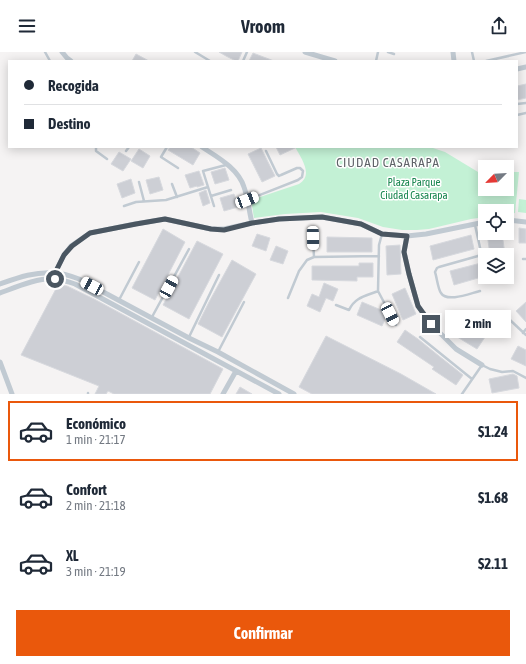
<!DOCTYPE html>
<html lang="es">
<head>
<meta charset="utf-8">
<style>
  :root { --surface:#fff; --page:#f6f6f7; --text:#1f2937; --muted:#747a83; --line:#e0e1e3; --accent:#ea580c }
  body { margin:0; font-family:"Asap Condensed",sans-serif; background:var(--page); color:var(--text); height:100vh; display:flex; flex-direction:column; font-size:15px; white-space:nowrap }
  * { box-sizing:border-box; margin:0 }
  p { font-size:13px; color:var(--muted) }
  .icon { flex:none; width:22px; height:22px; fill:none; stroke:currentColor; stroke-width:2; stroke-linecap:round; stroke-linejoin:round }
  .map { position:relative; height:342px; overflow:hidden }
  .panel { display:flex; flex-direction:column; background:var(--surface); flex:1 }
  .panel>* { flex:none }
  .top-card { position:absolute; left:8px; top:8px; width:510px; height:88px; border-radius:0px; box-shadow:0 2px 10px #0003; display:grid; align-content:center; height:88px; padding:0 16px; background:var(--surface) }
  .needle { width:26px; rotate:246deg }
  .buttons { position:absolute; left:478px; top:108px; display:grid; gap:8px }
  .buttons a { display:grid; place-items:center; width:36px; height:36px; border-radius:0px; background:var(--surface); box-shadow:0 2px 10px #0003; font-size:20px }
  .end { position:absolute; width:18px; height:18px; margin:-9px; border:5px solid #4a5661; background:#fff; box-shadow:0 0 0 2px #fff }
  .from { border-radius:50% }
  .bubble { position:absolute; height:28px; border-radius:0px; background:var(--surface); box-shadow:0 2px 10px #0003; font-size:13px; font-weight:700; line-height:28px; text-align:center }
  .car { position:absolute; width:12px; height:24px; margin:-12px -6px; border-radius:5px; box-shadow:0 0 3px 1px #0007; background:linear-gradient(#fff 24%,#345 0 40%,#fff 0 76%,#345 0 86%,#fff 0) }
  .top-card b { display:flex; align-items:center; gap:14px; height:38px; font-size:15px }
  .top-card b+b { border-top:1px solid var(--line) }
  .top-card i { width:10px; height:10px; background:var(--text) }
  ul { padding:7px 0 0; list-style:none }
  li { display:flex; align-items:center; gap:12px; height:60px; margin:0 8px 6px; padding:0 8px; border:2px solid transparent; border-radius:0px }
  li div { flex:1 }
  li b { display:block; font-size:15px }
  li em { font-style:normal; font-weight:700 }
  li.active { border-color:var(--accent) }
  li>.icon { width:36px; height:36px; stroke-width:1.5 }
  .button { display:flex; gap:8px; margin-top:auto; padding:8px 16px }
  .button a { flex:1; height:46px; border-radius:0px; background:var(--accent); color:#fff; font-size:16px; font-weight:700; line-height:46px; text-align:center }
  header { display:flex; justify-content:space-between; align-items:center; height:52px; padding:0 16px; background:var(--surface); font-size:18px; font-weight:700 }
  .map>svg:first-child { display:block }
  .green { fill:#c3f1d5 }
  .building { fill:#cdcfd5; stroke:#d7d9de }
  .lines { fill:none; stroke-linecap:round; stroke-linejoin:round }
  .lane { stroke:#c1cad2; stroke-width:2.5 }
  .street { stroke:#c1cad2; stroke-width:5 }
  .route { stroke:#4a5661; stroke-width:5 }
  .labels { text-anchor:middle; stroke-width:3; stroke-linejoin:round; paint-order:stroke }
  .park-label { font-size:11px; fill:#17864f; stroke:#fff }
  .quarter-label { font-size:13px; letter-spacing:1px; fill:#5f6368; stroke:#fff }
</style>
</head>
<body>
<header><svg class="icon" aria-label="menu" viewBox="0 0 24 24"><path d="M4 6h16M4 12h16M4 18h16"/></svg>Vroom<svg class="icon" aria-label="share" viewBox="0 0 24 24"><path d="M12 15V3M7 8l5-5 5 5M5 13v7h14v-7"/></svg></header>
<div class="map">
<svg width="526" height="342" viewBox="0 0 526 342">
  <rect width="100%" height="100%" fill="#f5f3f3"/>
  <!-- green -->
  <path class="green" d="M295 95H430L445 100 478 120H485V137H507V120H519L515 161 507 162V159H485V165L471 167 429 177 417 178H402L383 175 358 166 321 160 285 162 254 166 251 148 299 132C314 123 301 106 295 95Z
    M519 147 526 148V161L518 160Z"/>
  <!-- building -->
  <path class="building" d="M219 0H242L238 9H236L226 4Z
    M253 1 274 9H249Z
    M136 2 149 9H132Z
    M526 32V46L517 48V34Z
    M170 95H191L200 101 193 113 168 98Z
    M276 95H297L280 103Z
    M261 96 275 124 262 130 248 102Z
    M139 97 150 104 143 116 131 109Z
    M119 100 131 107 123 119 111 112Z
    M225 116 229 128 215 132 211 120Z
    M199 119 204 133 197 135V134L190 136 185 123Z
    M159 125 163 138 150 142 146 128Z
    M131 127 135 141 122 146 117 132Z
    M206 138 210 151 203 154 199 141Z
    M234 142 238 155 224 159 220 146Z
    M519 176 526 177V191H519Z
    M163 177 185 190 155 248 132 236Z
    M487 181H502L505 203H490Z
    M257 182 270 186 266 199 252 194Z
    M471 183 474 197 433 208 430 194Z
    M327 185 372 186V200H327Z
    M197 189 223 202 189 267 163 253Z
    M400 193 401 222 387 223 386 194Z
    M276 194 288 199 283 212 270 208Z
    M232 208 256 222 222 285 198 272 209 250Z
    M485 210V224L454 233 450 219Z
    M359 211H373V225H357V229L312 228V214H359Z
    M324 231 338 237 333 249 326 246 320 260 307 254 312 242 319 245Z
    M58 233 67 234 96 248 223 317 210 342H114L108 339 106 342H95L99 334 21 303Z
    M405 236 416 262 403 268 392 242Z
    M362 250 386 260 387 263 382 274 357 263Z
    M526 250V270L516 259Z
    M461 271 485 285 477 297 454 283Z
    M405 278 418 287 439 304 463 323 456 333 432 317 434 315 397 290Z
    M326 284 401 322 436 342H312L299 335Z
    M518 294 526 298V314L511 307Z
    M513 322 517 324 519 336 492 341 489 327Z
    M240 335 252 342H236Z"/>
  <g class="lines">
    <!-- lane -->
    <path class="lane" d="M45 0 50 9
      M195 0 210 9
      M388 0 394 2
      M472 0 474 9
      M243 9 247 0
      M376 9 378 0
      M486 9 526 0
      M517 52 526 51
      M517 63 526 61
      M96 95V99L107 107
      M167 95 161 105 178 116
      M126 99 129 95
      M139 130 144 149
      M172 132 177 145
      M211 144 231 138
      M247 148 298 128 302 125 303 119 300 116H297L281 123 279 124 277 122 266 99
      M124 154 136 150 166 148 208 135
      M214 154 203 119 226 113
      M475 173 481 200V202L478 204 439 215 437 216 435 220C437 226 438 237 441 241 447 251 471 241 480 239
      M382 182 379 193 378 239 396 273
      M313 186 314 205
      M523 207H526
      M288 246 299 219 307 208 314 205 379 204
      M119 248 139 210
      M336 253 349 258C355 245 366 244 378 239
      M152 265 189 197
      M510 268 526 283
      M523 281 526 277
      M189 285 219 223
      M420 285 472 327
      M218 300 244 250
      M88 342V341
      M462 342 482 313 490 317 502 320 513 319 526 326"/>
    <!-- street -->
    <path class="street" d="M62 0 67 6 71 9
      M305 0 335 9
      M453 0 454 9
      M517 17 526 15
      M202 95C217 105 238 116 244 135 248 146 249 159 252 171
      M507 168 526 170
      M407 184 404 200 409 222 418 254 431 272 456 297 482 313
      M55 227V221L64 203 71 194 90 181 135 172 165 167 211 177H224L252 171 279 167 322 165 361 172 382 182 407 184 426 182 485 170
      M0 232C17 226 36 219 55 221 63 221 71 224 79 227L189 286 218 300 294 342
      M0 241C16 235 39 225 56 227 63 228 69 230 75 232L279 342
      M0 310 12 342
      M223 342 236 319"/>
  </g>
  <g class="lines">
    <!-- route -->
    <path class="route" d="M55 227V221L64 203 72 194 90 181 136 172 165 167 211 177 224 178 252 171 279 167 322 165 361 172 382 182 407 184 404 200 409 222 418 254 431 272"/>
  </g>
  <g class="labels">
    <!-- park labels -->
    <g class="park-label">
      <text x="414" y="134">Plaza Parque<tspan x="414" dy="13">Ciudad Casarapa</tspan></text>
    </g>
    <!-- quarter labels -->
    <g class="quarter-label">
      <text x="388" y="115">CIUDAD CASARAPA</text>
    </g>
  </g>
</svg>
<div class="buttons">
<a><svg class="needle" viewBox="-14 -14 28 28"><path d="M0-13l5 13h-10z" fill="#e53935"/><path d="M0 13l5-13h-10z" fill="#747a83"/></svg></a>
<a><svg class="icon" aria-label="locate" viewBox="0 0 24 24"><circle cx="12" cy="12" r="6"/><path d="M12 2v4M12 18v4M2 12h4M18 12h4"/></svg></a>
<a><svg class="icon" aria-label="layers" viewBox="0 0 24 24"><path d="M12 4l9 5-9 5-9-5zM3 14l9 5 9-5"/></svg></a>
</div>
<i class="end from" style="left:55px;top:227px"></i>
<i class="end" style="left:431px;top:272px"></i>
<div class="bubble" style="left:445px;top:258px;width:66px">2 min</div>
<i class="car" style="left:247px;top:148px;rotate:69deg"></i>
<i class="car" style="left:313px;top:186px;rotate:179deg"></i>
<i class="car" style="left:92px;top:234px;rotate:298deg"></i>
<i class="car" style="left:169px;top:235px;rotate:29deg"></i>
<i class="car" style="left:390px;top:262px;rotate:153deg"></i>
<div class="top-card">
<b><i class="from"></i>Recogida</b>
<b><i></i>Destino</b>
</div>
</div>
<section class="panel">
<ul>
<li class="active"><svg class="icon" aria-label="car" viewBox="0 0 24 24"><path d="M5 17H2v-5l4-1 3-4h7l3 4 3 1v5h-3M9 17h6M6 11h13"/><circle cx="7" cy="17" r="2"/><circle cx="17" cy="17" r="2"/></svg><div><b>Económico</b><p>1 min · 21:17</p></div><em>$1.24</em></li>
<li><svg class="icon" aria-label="car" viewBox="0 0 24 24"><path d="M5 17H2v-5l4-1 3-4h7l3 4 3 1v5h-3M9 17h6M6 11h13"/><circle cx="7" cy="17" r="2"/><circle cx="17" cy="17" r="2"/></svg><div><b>Confort</b><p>2 min · 21:18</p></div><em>$1.68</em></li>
<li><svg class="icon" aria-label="car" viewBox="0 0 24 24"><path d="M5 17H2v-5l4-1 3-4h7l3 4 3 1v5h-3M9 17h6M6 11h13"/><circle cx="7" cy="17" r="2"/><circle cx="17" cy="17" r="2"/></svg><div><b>XL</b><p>3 min · 21:19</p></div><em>$2.11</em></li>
</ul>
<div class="button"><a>Confirmar</a></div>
</section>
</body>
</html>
